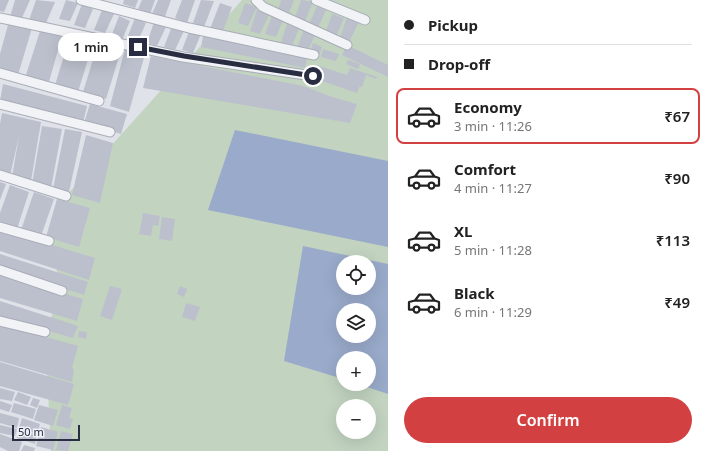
<!DOCTYPE html>
<html lang="en">
<head>
<meta charset="utf-8">
<style>
  :root { --surface:#fff; --page:#f6f6f6; --text:#222; --muted:#767676; --line:#e0e0e0; --accent:#d24041 }
  body { margin:0; font-family:"Noto Sans",sans-serif; background:var(--page); color:var(--text); height:100vh; display:flex; flex-direction:column; font-size:15px; white-space:nowrap }
  * { box-sizing:border-box; margin:0 }
  p { font-size:13px; color:var(--muted) }
  .icon { flex:none; width:22px; height:22px; fill:none; stroke:currentColor; stroke-width:2; stroke-linecap:round; stroke-linejoin:round }
  .map { position:relative; flex:1; overflow:hidden }
  .panel { display:flex; flex-direction:column; background:var(--surface); width:320px }
  .panel>* { flex:none }
  .top-card { display:grid; align-content:center; height:88px; padding:0 16px; background:var(--surface) }
  .buttons { position:absolute; left:336px; top:255px; display:grid; gap:8px }
  .buttons a { display:grid; place-items:center; width:40px; height:40px; border-radius:50%; background:var(--surface); box-shadow:0 4px 16px #0002; font-size:20px }
  .scale { position:absolute; left:12px; bottom:10px; width:68px; box-sizing:border-box; padding-left:4px; border:2px solid #282d41; border-top:0; font-size:11px; line-height:14px; white-space:nowrap; color:#282d41; -webkit-text-stroke:3px #eff1f7; paint-order:stroke }
  .end { position:absolute; width:18px; height:18px; margin:-9px; border:5px solid #282d41; background:#fff; box-shadow:0 0 0 2px #fff }
  .from { border-radius:50% }
  .bubble { position:absolute; height:28px; border-radius:14px; background:var(--surface); box-shadow:0 4px 16px #0002; font-size:13px; font-weight:600; line-height:28px; text-align:center }
  .top-card b { display:flex; align-items:center; gap:14px; height:38px; font-size:15px }
  .top-card b+b { border-top:1px solid var(--line) }
  .top-card i { width:10px; height:10px; background:var(--text) }
  ul { padding:0; list-style:none }
  li { display:flex; align-items:center; gap:12px; height:56px; margin:0 8px 6px; padding:0 8px; border:2px solid transparent; border-radius:8px }
  li div { flex:1 }
  li b { display:block; font-size:15px }
  li em { font-style:normal; font-weight:600 }
  li.on { border-color:var(--accent) }
  li>.icon { width:36px; height:36px; stroke-width:1.5 }
  .primary-button { display:flex; gap:8px; margin-top:auto; padding:8px 16px }
  .primary-button a { flex:1; height:46px; border-radius:24px; background:var(--accent); color:#fff; font-size:16px; font-weight:600; line-height:46px; text-align:center }
  main { display:flex; flex:1; min-height:0 }
  .map>svg:first-child { display:block }
  .green { fill:#c2d3c0; fill-rule:evenodd }
  .water { fill:#99aaca; fill-rule:evenodd }
  .building { fill:#bcc0cc }
  .lines { fill:none; stroke-linecap:round; stroke-linejoin:round }
  .minor-casing { stroke:#a8acb7; stroke-width:11 }
  .minor { stroke:#f2f3f7; stroke-width:9 }
  .route { stroke:#282d41; stroke-width:5 }
</style>
</head>
<body>
<main>
<div class="map">
<svg width="388" height="451" viewBox="0 0 388 451">
  <rect width="100%" height="100%" fill="#dfe2e9"/>
  <!-- green -->
  <path class="green" d="M242 0H388V451H51L45 332 62 291 49 241 66 196ZM343 262H369V288H343ZM343 310H369V336H343ZM343 358H369V384H343ZM343 406H369V432H343Z"/>
  <!-- water -->
  <path class="water" d="M235 130 388 161V247L208 210Z
    M303 246 388 264V394L358 384H369V358H343V379L284 361ZM343 262H369V288H343ZM343 310H369V336H343Z"/>
  <!-- building -->
  <path class="building" d="M0 0H9L4 12 0 11Z
    M15 0H30L21 20 10 17Z
    M36 0 55 2 46 23 29 20Z
    M66 0 78 3 70 21 59 19Z
    M124 0H138L135 8 123 4Z
    M142 0H155L150 14 138 9Z
    M158 0H171L164 19 152 14Z
    M182 0H195L187 23 175 18Z
    M201 0 214 1 204 27 193 23Z
    M281 0H294L289 13 278 10Z
    M301 0 313 2 305 21 295 18Z
    M220 3 232 7 222 33 210 29Z
    M245 3 257 7 248 26 238 23Z
    M82 4 93 9 85 28 74 25Z
    M317 6 326 10 318 28 309 24Z
    M102 10 114 14 105 33 94 30Z
    M257 10 269 15 260 34 250 31Z
    M273 13 284 18 276 37 265 34Z
    M332 14 344 18 336 37 325 34Z
    M119 16 130 21 122 40 111 37Z
    M347 17 359 22 350 40 340 38Z
    M135 18 146 23 138 41 127 38Z
    M9 21 32 28 18 75 0 71V54Z
    M154 22 166 27 157 46 147 43Z
    M287 24 299 29 291 48 280 45Z
    M172 26 184 31 175 50 164 47Z
    M305 27 316 32 308 51 297 48Z
    M41 28 63 33 48 85 25 78Z
    M190 29 201 34 193 53 182 50Z
    M71 33 94 40 78 92 55 85Z
    M203 36 307 58 305 68 201 47Z
    M99 40 122 47 106 99 83 92Z
    M313 43 322 47 319 55 310 52Z
    M347 45 388 65V77L342 55Z
    M125 49 145 54 129 112 110 106Z
    M323 49 339 54 336 61 321 57Z
    M151 56 303 86 335 98 357 104 350 123 143 88Z
    M348 60 360 64 358 69 346 64Z
    M316 65 347 75 350 68 377 77 376 79 366 75 362 87H359L357 93 316 79 318 72 314 70Z
    M3 84 87 106 83 123 0 101Z
    M90 104 127 114 121 134 84 123Z
    M2 113 41 122 31 181 12 177 19 136 10 176 0 173V124Z
    M42 126 62 129 51 188 32 184Z
    M65 129 82 132 69 192 53 189Z
    M86 135 113 143 100 203 72 195Z
    M0 182 6 184 0 200Z
    M10 185 29 192 17 229 0 224V213Z
    M34 192 54 199 41 236 21 230Z
    M57 199 90 208 79 247 46 237Z
    M143 213 160 216 158 226 153 225 151 236 139 234Z
    M162 217 175 219 172 241 159 239Z
    M0 229 95 258 89 280 0 251Z
    M0 254 88 282 84 295 0 268Z
    M0 275 83 299 77 321 0 298Z
    M110 286 122 289 112 320 100 316Z
    M180 286 187 289 184 297 177 294Z
    M0 301 78 326 73 338 0 317Z
    M186 303 200 307 195 321 182 317Z
    M0 324 78 346 72 368 74 369 72 382 0 361Z
    M79 331 87 332 86 339 78 337Z
    M0 362 74 384 68 405 0 386Z
    M0 388 15 392 12 401 0 399Z
    M18 392 31 397 27 405 14 400Z
    M33 398 40 400 37 408 30 405Z
    M0 401 12 405 9 412 0 409Z
    M14 403 36 409 33 419 11 412Z
    M39 405 58 410 53 426 34 420Z
    M62 405 72 408 69 418 73 419 70 429 56 425Z
    M0 413 19 418 17 428 0 423Z
    M22 418 40 424 37 434 19 428Z
    M0 425 17 429 15 436 0 433Z
    M41 427 58 432 53 450 36 446Z
    M20 430 37 435 35 444 17 438Z
    M61 431 73 434 68 451 56 450Z
    M0 434 22 442 19 451H8L0 447Z
    M24 445 35 448 34 451H21Z"/>
  <g class="lines">
    <!-- minor casing -->
    <g class="minor-casing">
      <path id="minor" d="M81 0 189 28 314 55
        M256 0 263 7 347 45
        M316 0 365 20
        M0 18 183 57 313 76
        M0 73 99 101
        M0 104 110 132
        M0 175 66 196
        M0 227 49 241
        M0 270 62 291
        M0 321 45 332"/>
    </g>
    <!-- minor -->
    <use href="#minor" class="minor"/>
  </g>
  <g class="lines">
    <!-- route -->
    <path class="route" d="M138 47 184 56 313 76"/>
  </g>
</svg>
<div class="buttons">
<a><svg class="icon" aria-label="locate" viewBox="0 0 24 24"><circle cx="12" cy="12" r="6"/><path d="M12 2v4M12 18v4M2 12h4M18 12h4"/></svg></a>
<a><svg class="icon" aria-label="layers" viewBox="0 0 24 24"><path d="M12 4l9 5-9 5-9-5zM3 14l9 5 9-5"/></svg></a>
<a>+</a>
<a>−</a>
</div>
<div class="scale">50 m</div>
<i class="end from" style="left:313px;top:76px"></i>
<i class="end" style="left:138px;top:47px"></i>
<div class="bubble" style="left:58px;top:33px;width:66px">1 min</div>
</div>
<section class="panel">
<div class="top-card">
<b><i class="from"></i>Pickup</b>
<b><i></i>Drop-off</b>
</div>
<ul>
<li class="on"><svg class="icon" aria-label="car" viewBox="0 0 24 24"><path d="M5 17H2v-5l4-1 3-4h7l3 4 3 1v5h-3M9 17h6M6 11h13"/><circle cx="7" cy="17" r="2"/><circle cx="17" cy="17" r="2"/></svg><div><b>Economy</b><p>3 min · 11:26</p></div><em>₹67</em></li>
<li><svg class="icon" aria-label="car" viewBox="0 0 24 24"><path d="M5 17H2v-5l4-1 3-4h7l3 4 3 1v5h-3M9 17h6M6 11h13"/><circle cx="7" cy="17" r="2"/><circle cx="17" cy="17" r="2"/></svg><div><b>Comfort</b><p>4 min · 11:27</p></div><em>₹90</em></li>
<li><svg class="icon" aria-label="car" viewBox="0 0 24 24"><path d="M5 17H2v-5l4-1 3-4h7l3 4 3 1v5h-3M9 17h6M6 11h13"/><circle cx="7" cy="17" r="2"/><circle cx="17" cy="17" r="2"/></svg><div><b>XL</b><p>5 min · 11:28</p></div><em>₹113</em></li>
<li><svg class="icon" aria-label="car" viewBox="0 0 24 24"><path d="M5 17H2v-5l4-1 3-4h7l3 4 3 1v5h-3M9 17h6M6 11h13"/><circle cx="7" cy="17" r="2"/><circle cx="17" cy="17" r="2"/></svg><div><b>Black</b><p>6 min · 11:29</p></div><em>₹49</em></li>
</ul>
<div class="primary-button"><a>Confirm</a></div>
</section>
</main>
</body>
</html>
